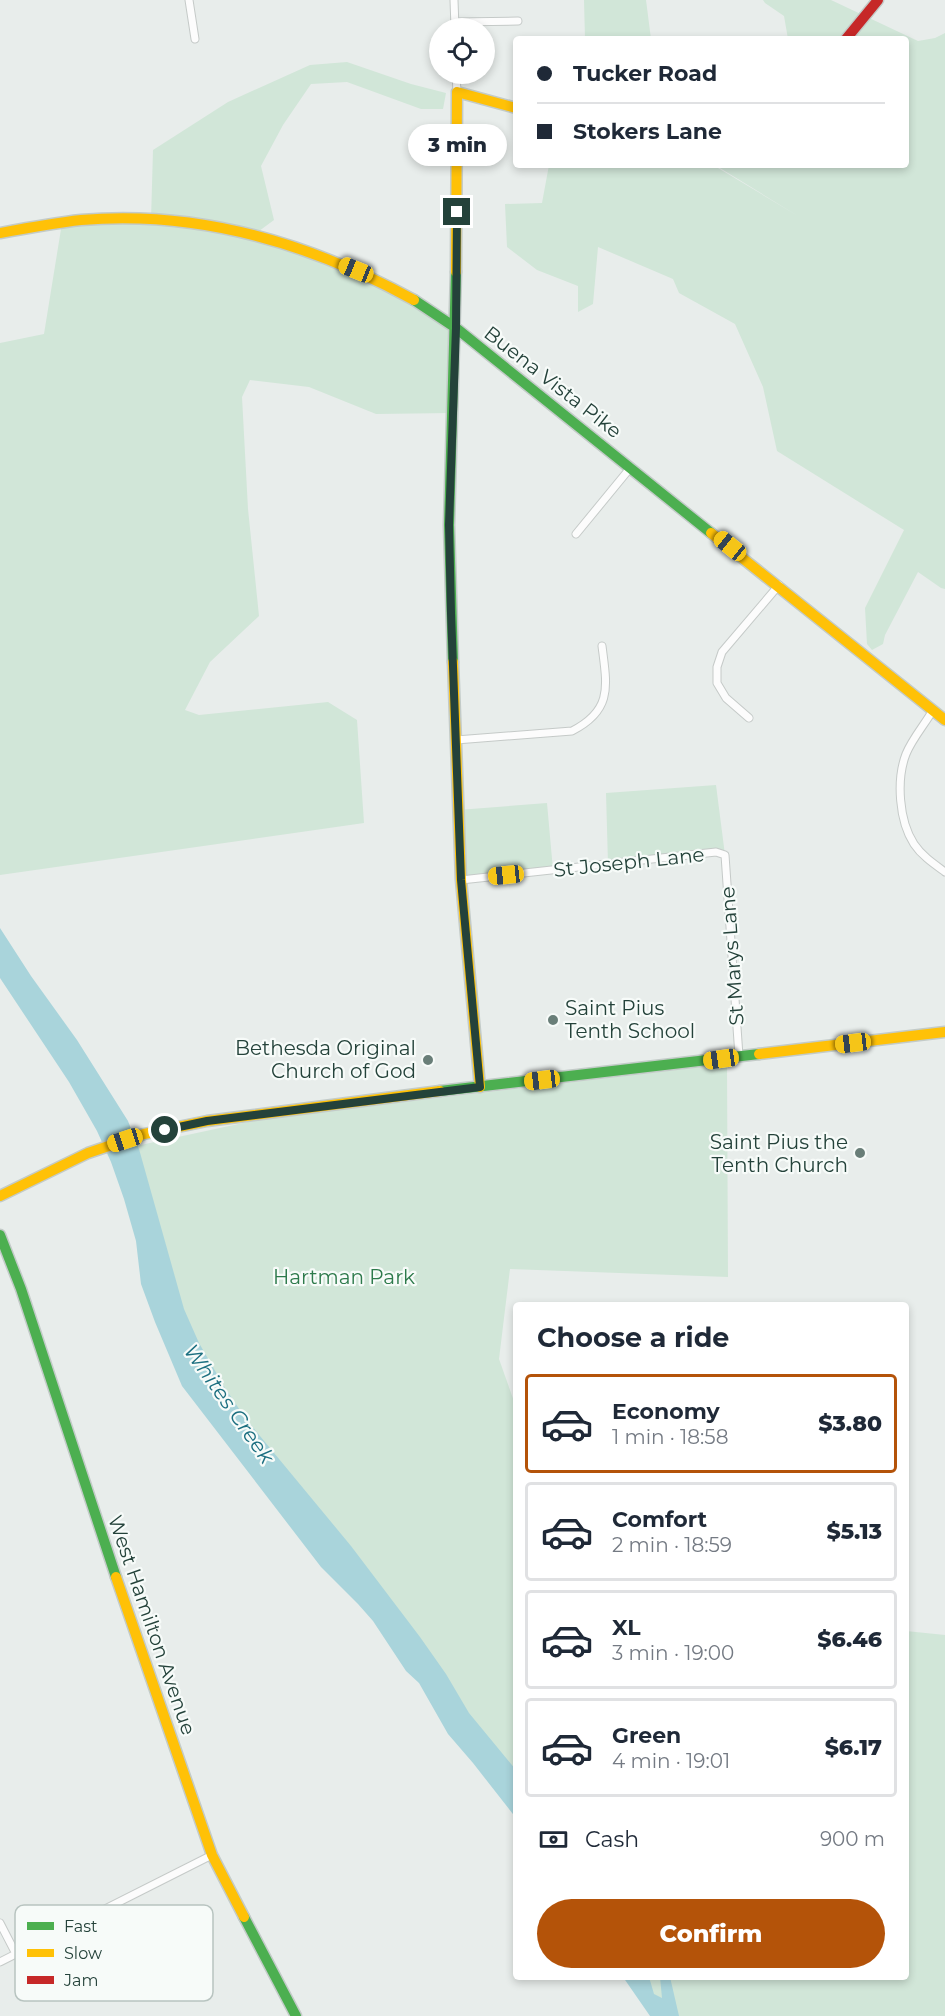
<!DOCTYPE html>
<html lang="en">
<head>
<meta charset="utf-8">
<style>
  :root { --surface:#fff; --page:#f6f6f7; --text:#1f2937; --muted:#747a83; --line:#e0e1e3; --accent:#b45309 }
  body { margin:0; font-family:Montserrat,sans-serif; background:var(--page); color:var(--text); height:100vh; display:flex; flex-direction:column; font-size:22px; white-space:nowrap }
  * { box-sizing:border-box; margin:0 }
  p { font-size:20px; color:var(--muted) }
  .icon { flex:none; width:33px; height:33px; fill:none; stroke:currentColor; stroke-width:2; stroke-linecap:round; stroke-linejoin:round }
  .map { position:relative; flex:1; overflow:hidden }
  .panel { position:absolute; left:513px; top:1302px; width:396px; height:678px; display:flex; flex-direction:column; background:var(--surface); border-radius:6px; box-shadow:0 3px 9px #0003 }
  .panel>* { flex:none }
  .top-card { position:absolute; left:513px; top:36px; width:396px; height:132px; border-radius:6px; box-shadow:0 3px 9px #0003; display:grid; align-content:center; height:132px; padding:0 24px; background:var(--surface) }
  .controls { position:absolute; left:429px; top:18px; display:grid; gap:12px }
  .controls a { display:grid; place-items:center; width:66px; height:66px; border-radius:50%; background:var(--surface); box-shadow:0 3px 9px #0003; font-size:30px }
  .end { position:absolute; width:27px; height:27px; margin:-14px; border:8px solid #24423a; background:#fff; box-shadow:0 0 0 3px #fff }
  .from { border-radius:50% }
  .bubble { position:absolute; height:42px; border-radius:21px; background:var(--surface); box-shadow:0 3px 9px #0003; font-size:20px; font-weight:800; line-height:42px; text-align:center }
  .car { position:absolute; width:18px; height:36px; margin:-18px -9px; border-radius:8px; box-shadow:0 0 4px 2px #0007; background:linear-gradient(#f5c518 24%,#345 0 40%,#f5c518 0 76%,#345 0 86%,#f5c518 0) }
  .top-card b { display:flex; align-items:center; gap:21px; height:57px; font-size:22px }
  .top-card b+b { border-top:2px solid var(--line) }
  .top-card i { width:15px; height:15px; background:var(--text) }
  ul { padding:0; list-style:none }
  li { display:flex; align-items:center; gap:18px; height:99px; margin:0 12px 9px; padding:0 12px; border:3px solid var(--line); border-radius:6px }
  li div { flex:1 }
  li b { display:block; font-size:22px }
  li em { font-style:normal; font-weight:800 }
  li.active { border-color:var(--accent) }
  li>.icon { width:54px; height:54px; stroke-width:1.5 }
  h2 { padding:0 24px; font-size:27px; line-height:72px }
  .pay { display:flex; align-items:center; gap:15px; height:66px; padding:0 24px; font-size:22px }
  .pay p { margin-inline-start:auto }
  .cta { display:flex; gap:12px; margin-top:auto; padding:12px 24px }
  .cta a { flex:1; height:69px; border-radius:36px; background:var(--accent); color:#fff; font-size:24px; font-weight:800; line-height:69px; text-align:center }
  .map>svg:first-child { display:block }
  .green { fill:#d1e6d8 }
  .water { fill:#a9d4db }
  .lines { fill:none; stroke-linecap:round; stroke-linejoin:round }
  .street-casing { stroke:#c5cac8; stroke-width:9 }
  .fast-casing { stroke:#c3cbc8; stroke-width:13 }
  .slow-casing { stroke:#c3cbc8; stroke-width:13 }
  .jam-casing { stroke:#c3cbc8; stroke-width:13 }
  .street { stroke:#fcfcfc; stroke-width:7 }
  .fast { stroke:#4caf50; stroke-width:10 }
  .slow { stroke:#ffc107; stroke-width:10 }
  .jam { stroke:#c62828; stroke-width:10 }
  .route { stroke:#24423a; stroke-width:8 }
  .poi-dot { fill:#697e78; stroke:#f7fbf9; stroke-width:2 }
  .labels { text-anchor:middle; stroke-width:4.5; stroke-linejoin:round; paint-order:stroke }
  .street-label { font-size:20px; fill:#24423a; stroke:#f7fbf9 }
  .poi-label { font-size:20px; fill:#24423a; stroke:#f7fbf9; text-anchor:end }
  .park-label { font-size:20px; fill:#2d7a4b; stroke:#f7fbf9 }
  .water-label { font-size:21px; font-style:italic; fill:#1c6f80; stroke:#f7fbf9 }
  .key { fill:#f7fbf9; stroke:#b8c4c0; stroke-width:1.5 }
  .key-label { font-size:16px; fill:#24423a }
</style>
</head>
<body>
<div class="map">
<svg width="945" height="2016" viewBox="0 0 945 2016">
  <rect width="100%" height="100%" fill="#e8edeb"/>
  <!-- green -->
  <path class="green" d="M584 0H646L651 39H585Z
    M763 0H831L918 41 935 38 945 33V589L941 588 918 572 885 635 883 644 872 650 867 644 865 608 904 530 777 451 763 387 735 324 679 293 673 279 598 247 593 304 578 312V286L537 270 507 247 505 204 542 203 549 165H713L798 216 715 165H906V39H788L784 16 765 3Z
    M347 62 411 84 446 93 443 109H421L347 82 311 84 283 125 261 166 274 220 255 234 317 253 456 328 452 413 376 414 309 387 250 380 242 397 248 509 259 616 210 662 185 710 199 715 328 702 357 720 364 823 0 875V343L44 334 62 223 151 220 153 150 228 102 310 65Z
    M716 785 725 855 716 852 608 864 606 793Z
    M547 803 553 870 461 880 458 810Z
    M727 1064 728 1277 510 1269 499 1359 516 1407V1790L296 1507 184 1325 136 1146 267 1118Z
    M906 1631 945 1635V2016H664L641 1977H906Z"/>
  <!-- water -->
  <path class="water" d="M0 928 31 976 77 1040 128 1121 139 1149 184 1309 199 1343 225 1388 246 1419 351 1546 420 1637 446 1674 469 1713 516 1770V1818L473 1763 448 1734 419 1683 406 1671 373 1621 358 1604 321 1567 182 1386 155 1322 141 1284 136 1241 124 1199 111 1162 97 1131 69 1082 0 978Z
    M623 1977H649L654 1994 662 1998 660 1977H670L679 2016H650Z"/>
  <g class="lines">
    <!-- street casing -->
    <g class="street-casing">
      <path id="street" d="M189 0 195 39
        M454 0 455 28
        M455 22 518 21
        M456 74 457 92
        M576 534 631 467
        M933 710C925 724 912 739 906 754 896 780 899 821 914 844 922 856 934 864 945 872
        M749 718 726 698 717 683V667L722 652 779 585
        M456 740 572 731C613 710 607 686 602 646
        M461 880 716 852 725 855 739 1056
        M0 1923 16 1954
        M0 1962 212 1855"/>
    </g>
    <!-- fast casing -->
    <g class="fast-casing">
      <path id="fast" d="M414 300 456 328 711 533
        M453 662 449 525 456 272
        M440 1091 759 1054
        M0 1235 21 1289 116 1577
        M244 1917 296 2016"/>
    </g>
    <!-- slow casing -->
    <g class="slow-casing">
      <path id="slow" d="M0 233C27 228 54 223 81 220 198 210 312 244 414 300
        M456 272 457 92 516 108
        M711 533 945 720
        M453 662 461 880 480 1087
        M759 1054 945 1032
        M0 1196 88 1153 144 1134 207 1121 440 1091
        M116 1577 212 1855 244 1917"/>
    </g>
    <!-- jam casing -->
    <g class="jam-casing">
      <path id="jam" d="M846 39 878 0"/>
    </g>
    <!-- street -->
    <use href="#street" class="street"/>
    <!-- fast -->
    <use href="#fast" class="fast"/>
    <!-- slow -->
    <use href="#slow" class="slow"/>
    <!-- jam -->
    <use href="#jam" class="jam"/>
  </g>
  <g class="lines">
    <!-- route -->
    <path class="route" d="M165 1130 207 1121 480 1087 461 880 451 613 449 525 456 328 457 212"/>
  </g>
  <!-- markers -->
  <g class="poi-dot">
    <circle cx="553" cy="1020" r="6"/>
    <circle cx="428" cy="1060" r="6"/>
    <circle cx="860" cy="1153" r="6"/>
  </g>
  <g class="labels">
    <!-- street labels -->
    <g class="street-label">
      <text transform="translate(553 382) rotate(38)" y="7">Buena Vista Pike</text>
      <text transform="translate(629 862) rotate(-6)" y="7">St Joseph Lane</text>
      <text transform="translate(732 956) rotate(-94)" y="7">St Marys Lane</text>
      <text transform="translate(152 1625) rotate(71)" y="7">West Hamilton Avenue</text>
    </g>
    <!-- poi labels -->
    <g class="poi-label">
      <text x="565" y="1015" text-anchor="start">Saint Pius<tspan x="565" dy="23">Tenth School</tspan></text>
      <text x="416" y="1055">Bethesda Original<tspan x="416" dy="23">Church of God</tspan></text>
      <text x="848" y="1149">Saint Pius the<tspan x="848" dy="23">Tenth Church</tspan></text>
    </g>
    <!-- park labels -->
    <g class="park-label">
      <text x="344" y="1284">Hartman Park</text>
    </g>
    <!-- water labels -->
    <g class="water-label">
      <text transform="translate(229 1404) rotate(55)" y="7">Whites Creek</text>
    </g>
  </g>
  <!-- legend -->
  <rect x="15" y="1905" width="198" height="96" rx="9" class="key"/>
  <rect x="27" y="1922" width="27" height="8" fill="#4caf50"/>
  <rect x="27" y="1949" width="27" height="8" fill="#ffc107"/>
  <rect x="27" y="1976" width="27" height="8" fill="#c62828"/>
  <g class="key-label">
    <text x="64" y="1932">Fast</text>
    <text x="64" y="1959">Slow</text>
    <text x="64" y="1986">Jam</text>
  </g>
</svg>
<div class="controls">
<a><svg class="icon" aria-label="locate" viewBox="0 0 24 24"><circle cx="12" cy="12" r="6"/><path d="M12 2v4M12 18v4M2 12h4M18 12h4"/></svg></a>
</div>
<i class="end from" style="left:165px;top:1130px"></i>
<i class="end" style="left:457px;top:212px"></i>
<div class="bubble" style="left:408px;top:124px;width:99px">3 min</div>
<i class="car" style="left:356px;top:270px;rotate:292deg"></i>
<i class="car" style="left:730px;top:546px;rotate:309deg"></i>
<i class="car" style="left:506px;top:875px;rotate:264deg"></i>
<i class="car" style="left:853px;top:1043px;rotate:263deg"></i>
<i class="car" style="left:721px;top:1059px;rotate:262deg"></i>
<i class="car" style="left:542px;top:1080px;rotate:263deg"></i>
<i class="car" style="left:125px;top:1140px;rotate:252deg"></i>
<div class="top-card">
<b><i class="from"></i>Tucker Road</b>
<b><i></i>Stokers Lane</b>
</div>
<section class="panel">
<h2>Choose a ride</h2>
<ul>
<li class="active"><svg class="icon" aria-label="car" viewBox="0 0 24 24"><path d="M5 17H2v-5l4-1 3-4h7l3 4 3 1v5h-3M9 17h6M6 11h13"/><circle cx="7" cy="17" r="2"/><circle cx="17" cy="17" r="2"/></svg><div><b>Economy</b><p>1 min · 18:58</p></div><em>$3.80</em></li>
<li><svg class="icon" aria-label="car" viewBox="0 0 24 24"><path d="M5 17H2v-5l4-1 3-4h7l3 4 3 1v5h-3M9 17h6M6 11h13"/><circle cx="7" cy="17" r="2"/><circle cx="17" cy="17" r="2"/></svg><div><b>Comfort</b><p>2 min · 18:59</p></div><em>$5.13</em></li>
<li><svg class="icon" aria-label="car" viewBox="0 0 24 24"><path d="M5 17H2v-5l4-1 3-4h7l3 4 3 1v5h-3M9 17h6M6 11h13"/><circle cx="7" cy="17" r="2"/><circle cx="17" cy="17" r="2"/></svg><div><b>XL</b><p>3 min · 19:00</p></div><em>$6.46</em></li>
<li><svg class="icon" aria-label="car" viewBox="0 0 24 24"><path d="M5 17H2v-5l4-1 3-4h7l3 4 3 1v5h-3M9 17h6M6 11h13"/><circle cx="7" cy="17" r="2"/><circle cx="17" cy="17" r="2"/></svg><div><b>Green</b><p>4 min · 19:01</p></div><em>$6.17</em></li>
</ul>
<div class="pay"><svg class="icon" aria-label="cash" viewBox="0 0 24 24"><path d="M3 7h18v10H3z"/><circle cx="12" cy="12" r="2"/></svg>Cash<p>900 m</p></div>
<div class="cta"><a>Confirm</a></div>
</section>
</div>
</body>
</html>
